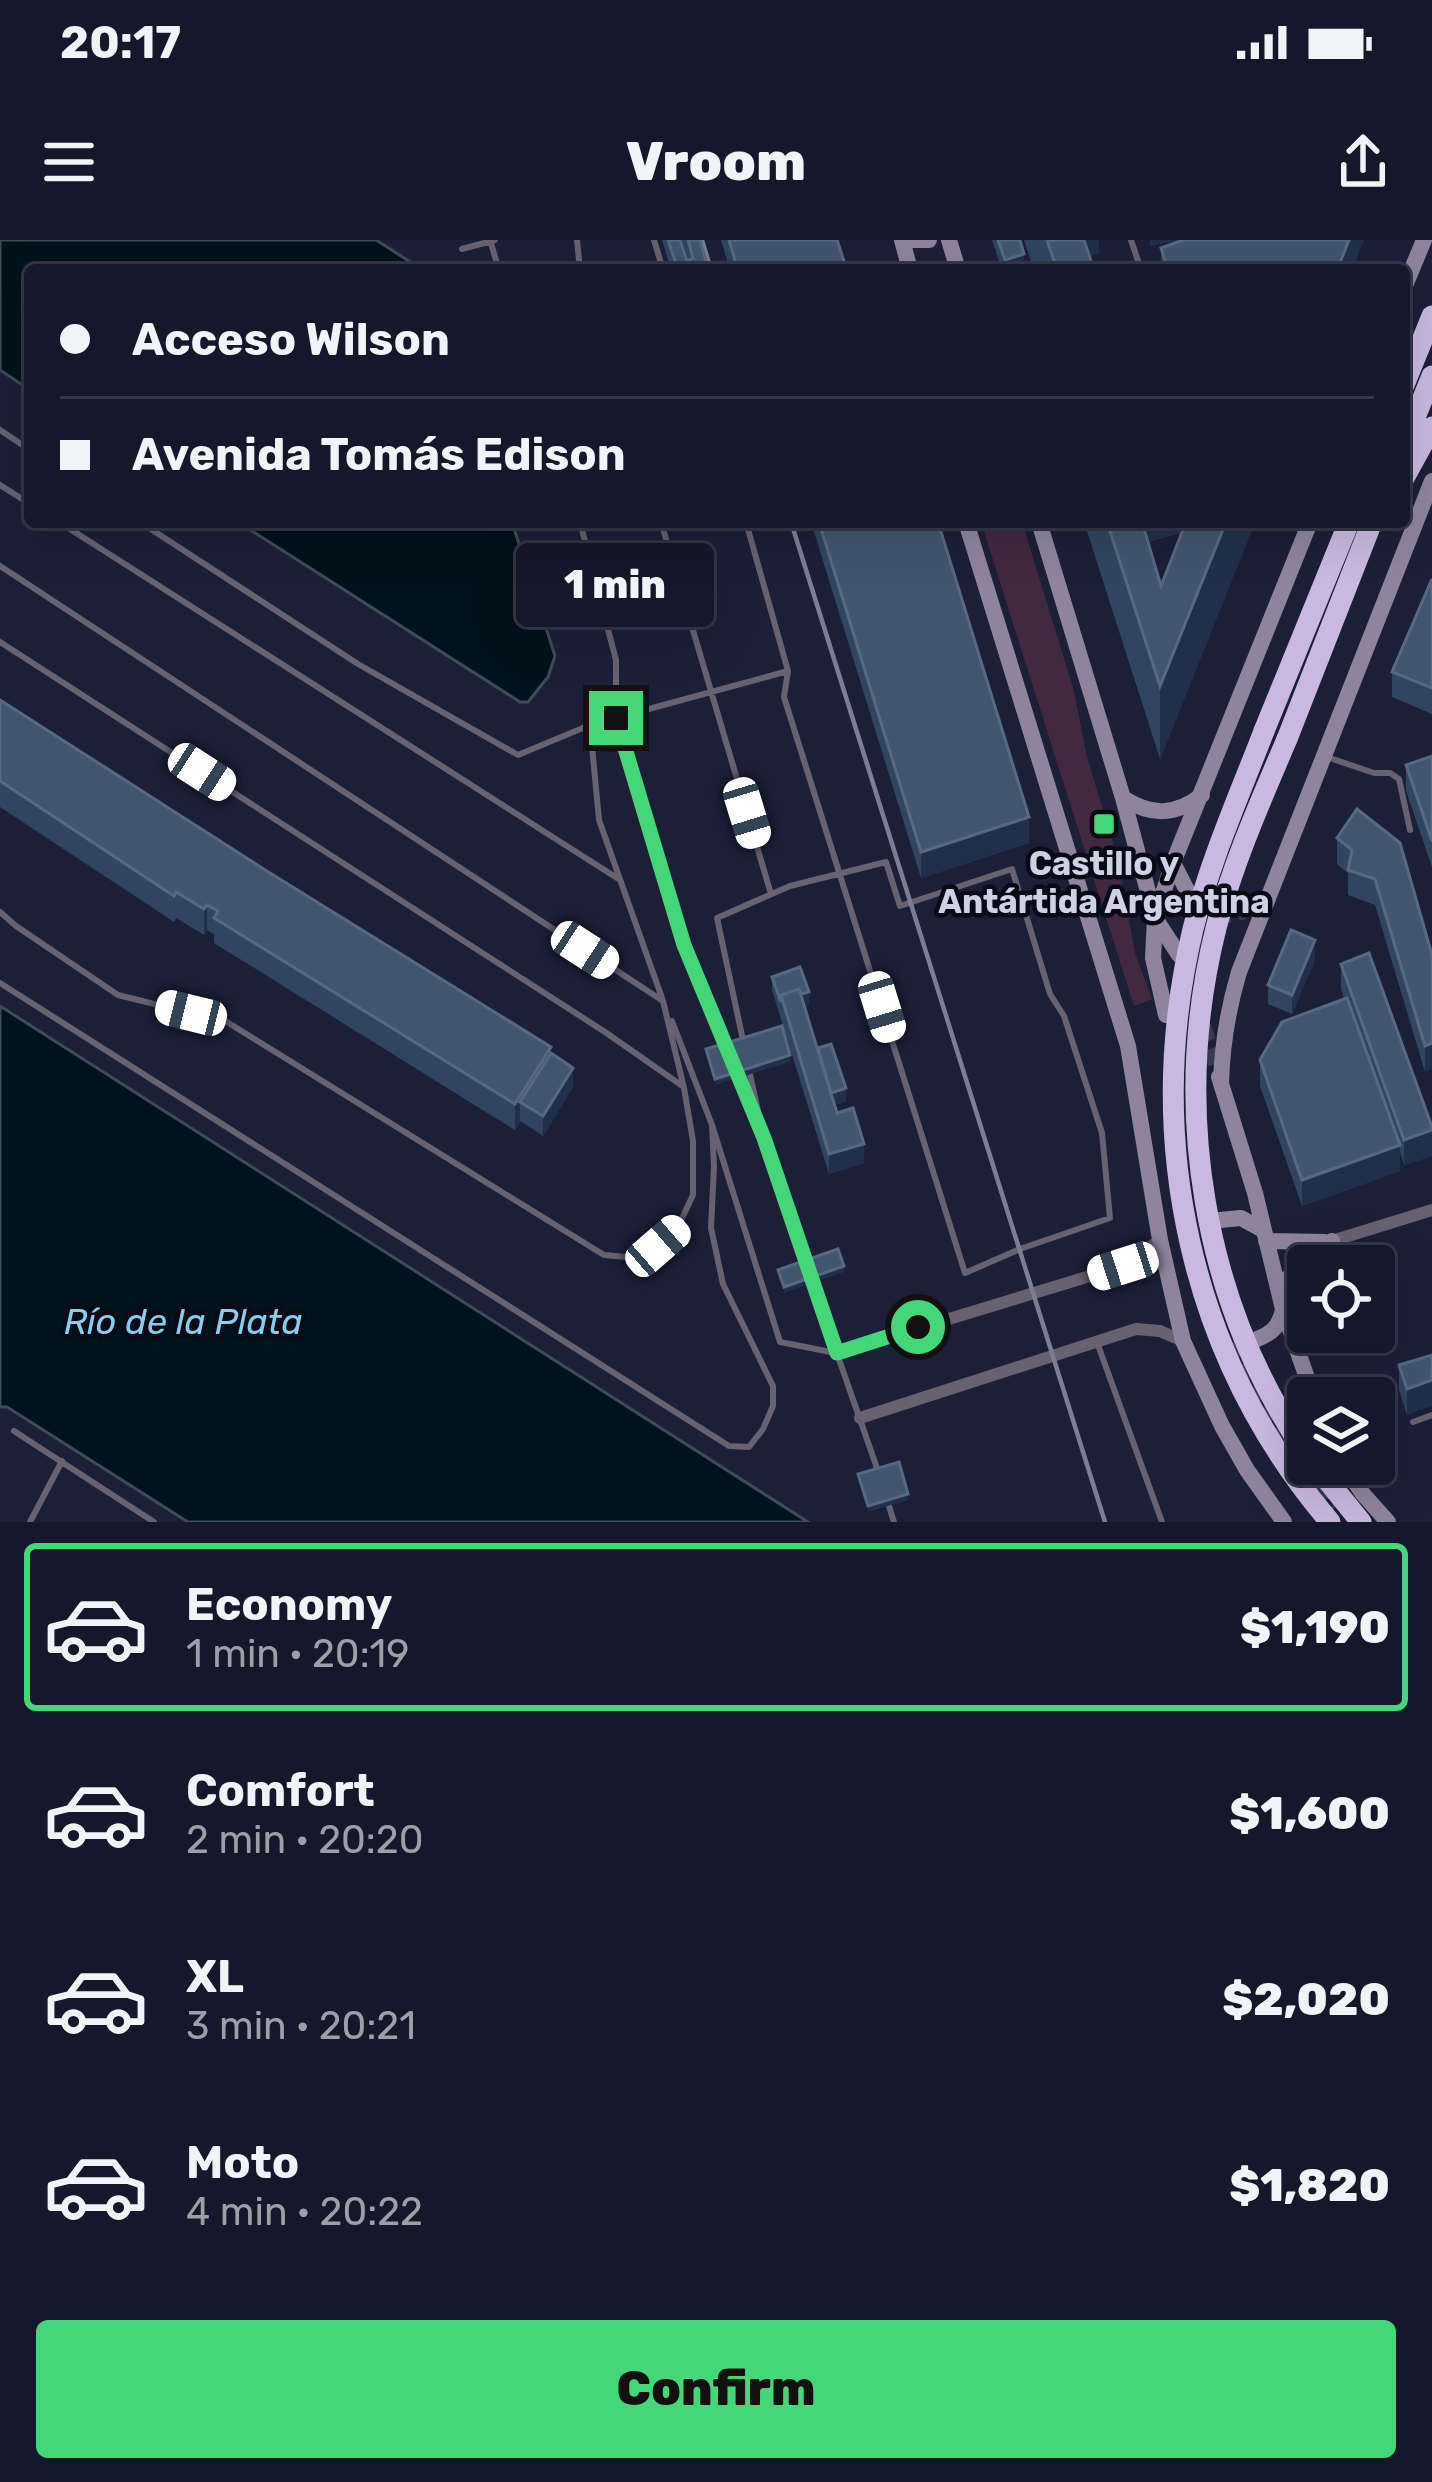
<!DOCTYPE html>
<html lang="en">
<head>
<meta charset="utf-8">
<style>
  :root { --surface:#15172a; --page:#222436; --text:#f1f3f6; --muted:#9d9fa8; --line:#343647; --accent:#44d77a }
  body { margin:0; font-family:Rubik,sans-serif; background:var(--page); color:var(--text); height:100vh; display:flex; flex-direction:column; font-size:45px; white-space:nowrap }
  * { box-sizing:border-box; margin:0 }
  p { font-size:39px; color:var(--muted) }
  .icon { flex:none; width:66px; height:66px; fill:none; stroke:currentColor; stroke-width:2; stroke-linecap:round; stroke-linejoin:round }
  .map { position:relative; height:1282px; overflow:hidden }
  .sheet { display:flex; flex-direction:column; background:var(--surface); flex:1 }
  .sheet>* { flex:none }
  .banner { position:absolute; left:24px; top:24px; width:1386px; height:264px; border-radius:12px; box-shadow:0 12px 48px #0002,0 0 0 3px var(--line); display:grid; align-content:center; height:264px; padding:0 36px; background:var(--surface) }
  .fabs { position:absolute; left:1287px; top:1005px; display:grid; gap:24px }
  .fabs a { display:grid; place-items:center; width:108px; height:108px; border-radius:12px; background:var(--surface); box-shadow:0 12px 48px #0002,0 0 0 3px var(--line); font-size:60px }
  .end { position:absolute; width:54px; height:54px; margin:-27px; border:15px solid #44d77a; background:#111; box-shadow:0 0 0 6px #111 }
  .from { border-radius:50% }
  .bubble { position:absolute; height:84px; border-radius:12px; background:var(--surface); box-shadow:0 12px 48px #0002,0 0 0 3px var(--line); font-size:39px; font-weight:800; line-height:84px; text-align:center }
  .car { position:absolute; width:36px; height:72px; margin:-36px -18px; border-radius:15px; box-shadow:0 0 9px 3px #0007; background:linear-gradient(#fff 24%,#345 0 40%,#fff 0 76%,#345 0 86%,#fff 0) }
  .banner b { display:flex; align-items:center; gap:42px; height:114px; font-size:45px }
  .banner b+b { border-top:3px solid var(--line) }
  .banner i { width:30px; height:30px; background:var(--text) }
  ul { padding:21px 0 0; list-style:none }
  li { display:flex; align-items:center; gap:36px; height:168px; margin:0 24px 18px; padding:0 12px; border:6px solid transparent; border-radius:12px }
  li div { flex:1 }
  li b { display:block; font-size:45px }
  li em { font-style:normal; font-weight:800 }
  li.current { border-color:var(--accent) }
  li>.icon { width:108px; height:108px; stroke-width:1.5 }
  .primary-button { display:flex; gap:24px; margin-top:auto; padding:24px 36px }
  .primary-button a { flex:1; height:138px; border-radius:12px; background:var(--accent); color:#111; font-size:48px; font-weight:800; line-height:138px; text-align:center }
  .status { display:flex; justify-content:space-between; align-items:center; height:84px; padding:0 60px; background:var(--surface); direction:ltr }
  .status svg { height:33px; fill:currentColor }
  header { display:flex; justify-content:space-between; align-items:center; height:156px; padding:0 36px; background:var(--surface); font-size:54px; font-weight:800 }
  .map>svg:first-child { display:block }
  .green { fill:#422940 }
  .water { fill:#00121b; stroke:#3e4c57; stroke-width:3 }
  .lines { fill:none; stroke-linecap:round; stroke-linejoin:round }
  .secondary-tunnel { stroke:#373a52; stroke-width:16; stroke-dasharray:16 8; stroke-linecap:butt }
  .service { stroke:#676170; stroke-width:6 }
  .minor { stroke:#676170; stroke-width:12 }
  .secondary { stroke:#8e859d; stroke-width:16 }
  .motorway { stroke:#c9b9e0; stroke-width:21 }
  .rail { stroke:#7b7e93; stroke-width:4.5 }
  .motorway-bridge { stroke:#c9b9e0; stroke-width:21 }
  .wall { fill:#304660; fill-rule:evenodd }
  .shaded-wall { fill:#21304a }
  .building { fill:#41566e; stroke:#576981; stroke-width:3 }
  .route { stroke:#44d77a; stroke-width:15 }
  .poi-dot { fill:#44d77a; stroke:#090a15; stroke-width:4.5 }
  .labels { text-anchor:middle; stroke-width:9; stroke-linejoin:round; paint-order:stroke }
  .poi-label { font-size:33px; font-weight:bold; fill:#cfd2e4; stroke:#090a15 }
  .water-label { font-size:36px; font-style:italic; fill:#85ceee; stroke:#090a15 }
</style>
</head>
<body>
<div class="status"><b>20:17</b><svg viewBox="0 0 49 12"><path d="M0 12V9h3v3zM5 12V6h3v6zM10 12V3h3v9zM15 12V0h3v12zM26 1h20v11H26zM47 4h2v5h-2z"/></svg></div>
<header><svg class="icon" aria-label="menu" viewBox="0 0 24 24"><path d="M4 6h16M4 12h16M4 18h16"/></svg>Vroom<svg class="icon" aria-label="share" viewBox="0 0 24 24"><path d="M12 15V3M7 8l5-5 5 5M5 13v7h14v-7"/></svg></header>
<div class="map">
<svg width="1432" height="1282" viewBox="0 0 1432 1282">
  <rect width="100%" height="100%" fill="#1c1f38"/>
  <!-- green -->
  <path class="green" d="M981 282H1022L1074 451 1087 517 1118 620 1135 713 1152 759 1134 766Z"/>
  <!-- water -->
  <path class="water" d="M0 0H376L423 30H30V150L0 130Z
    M238 282H512L555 416 548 437 528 462H520Z
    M0 766 808 1282H188L7 1167H0Z"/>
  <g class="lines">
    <!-- secondary-tunnel -->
    <path class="secondary-tunnel" d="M1214 672 1228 675 1245 671
      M1203 786 1216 825
      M1233 1102 1283 1199 1336 1267"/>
    <!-- service -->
    <path class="service" d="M490 0 499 30
      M577 0 580 30
      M654 0 663 30
      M1131 0 1141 30
      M462 9 495 0
      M0 190 30 210
      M0 245 30 264
      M59 282 617 638
      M140 282 358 424 518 515 590 485 788 431
      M580 282 616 420V479L684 705 726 807
      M661 282 771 654
      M0 326 663 761 684 848 693 901V955L677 989 659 1006 638 1018 604 1015 227 782 118 755 16 686 0 672
      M0 402 605 792 681 845
      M590 485 599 580 662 758
      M1327 517 1374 533H1390L1399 539 1410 590
      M0 743 729 1206 749 1207 763 1189 773 1166V1146L723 1044 711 988 714 926 712 885
      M672 781 712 885 780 1102 836 1113
      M744 805 717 678 790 646 886 622 900 666 1012 629 1050 754 1064 776 1102 893 1110 978 1020 1009 965 1033 784 457 788 431 746 282
      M749 830 764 898
      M736 831 756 879
      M763 897 807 1027
      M811 1039 878 1231
      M1098 1105 1162 1282
      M1413 1182 1432 1175
      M14 1191 154 1282
      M888 1263 894 1282
      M30 1282 62 1221"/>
    <!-- minor -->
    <path class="minor" d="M1332 1001 1432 970
      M837 1113 1123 1026 1160 1000
      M860 1178 1136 1089 1160 1091 1183 1101"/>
    <!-- secondary -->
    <path class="secondary" d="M902 0 910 30
      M909 0H929
      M949 0 958 30
      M1404 48 1424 0
      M966 282 1128 806 1160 1000 1183 1101 1222 1186 1247 1230 1284 1282
      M1039 282 1123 558 1155 678 1179 715
      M1123 558C1151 576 1175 576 1202 555
      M1173 623 1192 660
      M1166 775 1153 718 1155 678 1173 623 1310 282
      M1219 837 1255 953 1283 1069 1314 1158
      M1221 844C1222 805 1228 769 1239 732L1432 241
      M1220 980 1241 978 1263 990
      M1266 1001 1325 1002
      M1279 1048 1311 1013 1332 1001
      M1257 1099C1273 1093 1279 1086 1283 1070
      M1343 1224 1363 1254 1388 1282"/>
    <!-- motorway -->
    <path class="motorway" d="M1404 145 1432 76
      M1404 204 1432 136
      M1404 238 1432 187
      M1264 491 1349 282
      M1287 499 1372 282
      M1314 1224 1361 1282"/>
    <!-- rail -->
    <path class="rail" d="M702 0 711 30
      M791 282 1105 1282"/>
    <!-- motorway-bridge -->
    <path class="motorway-bridge" d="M1264 491C1239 556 1210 621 1193 689 1143 899 1189 1116 1330 1282
      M1287 499C1261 560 1233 623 1216 688 1171 868 1202 1063 1308 1216"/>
  </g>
  <!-- wall -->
  <path class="wall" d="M662 0H681L688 20 682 0H700L708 30H671Z
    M721 0H837L847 30H730Z
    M992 0H1020L1024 30H1002Z
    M1024 0H1099V13L1090 16 1094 30H1034Z
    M1161 8 1352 30H1161Z
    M811 282H938L1029 603 921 638Z
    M1086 282H1255L1160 519 1086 288ZM1183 292 1161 346 1148 302Z
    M1432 339V474L1392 457V432Z
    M0 460 551 813 573 847 543 896 520 881 515 890 214 703V694L207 690 204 695 176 678 174 682 0 567Z
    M1432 516V627L1406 551V525Z
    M1357 569 1432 715 1425 832 1375 665 1348 655V633L1337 624V598Z
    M1315 720 1292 774 1268 764V745Z
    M1341 724 1432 887V916L1404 925 1400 912V931L1302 966 1260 846V820L1344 759 1341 749Z
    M772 737 809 765 805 766 818 808 846 861 835 865 837 873 864 923 829 934 772 750Z
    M1432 1115 1407 1175 1399 1150V1125Z"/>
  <!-- shaded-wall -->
  <path class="shaded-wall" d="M1068 0H1099V13L1068 23Z
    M1150 0H1180L1150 6Z
    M1349 0H1364L1352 30H1337Z
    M1024 14V30H1005V20Z
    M1128 282H1214L1128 308Z
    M1226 282H1255L1160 519V446Z
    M1029 577V603L921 638V612Z
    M207 665V690L204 695V669Z
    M1315 700V720L1292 774V755Z
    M809 752V765L786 773 783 761Z
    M1432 803V829L1425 832V806Z
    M551 807V833L520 862V881L515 890V864Z
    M790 815V822L715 845V839Z
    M573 828V847L543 896V876Z
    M846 848V861L830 866V853Z
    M1432 890V916L1404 925V900Z
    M864 904V923L829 934V914Z
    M1400 905V931L1302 966V940Z
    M844 1026V1032L784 1053V1047Z
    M1432 1140V1166L1407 1175V1149Z
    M908 1254V1260L868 1272V1266Z"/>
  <!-- building -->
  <path class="building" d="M668 0H680L687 21 693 18 688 0H700L708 28 701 30H678Z
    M729 0H837L847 30H738Z
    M998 0H1020L1024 14 1005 20Z
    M1047 0H1084L1094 30H1057Z
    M1183 0H1349L1337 30H1168L1161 8Z
    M819 282H938L1029 577 921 612Z
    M1107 282H1142L1161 346 1186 282H1226L1160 446Z
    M1432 339V448L1392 432Z
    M0 460 270 633 551 807 515 864 214 678 218 671 207 665 204 669 176 652 174 656 0 541Z
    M1432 516V601L1406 525Z
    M1357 569 1400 603 1432 715V803L1425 806 1375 639 1348 630 1352 610 1337 598Z
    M1291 690 1315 700 1292 755 1268 745Z
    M1369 713 1432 887V890L1404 900 1341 724Z
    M800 727 809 752 801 754 799 749 781 755V762L772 737Z
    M799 749 837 873 853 868 864 904 829 914 781 755Z
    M1347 758 1400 905 1302 940 1260 820 1282 782Z
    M782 786 790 815 715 839 706 809Z
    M831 804 846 848 831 853 818 808Z
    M551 813 573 828 543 876 520 862Z
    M838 1009 844 1026 784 1047 778 1030Z
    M1432 1115V1140L1407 1149 1399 1125Z
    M899 1222 908 1254 868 1266 858 1234Z"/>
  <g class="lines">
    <!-- route -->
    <path class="route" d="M616 478 684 705 764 898 837 1113 918 1087"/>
  </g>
  <!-- markers -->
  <rect class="poi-dot" x="1092" y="572" width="24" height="24" rx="6"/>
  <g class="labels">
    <!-- poi labels -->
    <g class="poi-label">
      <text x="1104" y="635">Castillo y<tspan x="1104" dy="38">Antártida Argentina</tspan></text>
    </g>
    <!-- water labels -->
    <g class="water-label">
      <text x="183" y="1094">Río de la Plata</text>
    </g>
  </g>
</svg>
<div class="fabs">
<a><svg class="icon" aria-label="locate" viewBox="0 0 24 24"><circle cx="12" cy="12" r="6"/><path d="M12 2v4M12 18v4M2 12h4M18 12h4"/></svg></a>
<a><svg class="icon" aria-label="layers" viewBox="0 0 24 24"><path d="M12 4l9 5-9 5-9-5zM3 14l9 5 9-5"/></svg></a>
</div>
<i class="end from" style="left:918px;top:1087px"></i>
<i class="end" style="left:616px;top:478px"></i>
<div class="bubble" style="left:516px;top:303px;width:198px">1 min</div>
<i class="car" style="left:202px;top:532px;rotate:123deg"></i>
<i class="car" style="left:747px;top:573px;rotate:163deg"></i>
<i class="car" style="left:585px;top:710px;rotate:123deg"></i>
<i class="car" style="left:882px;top:767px;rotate:163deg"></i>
<i class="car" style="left:191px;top:773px;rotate:284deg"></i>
<i class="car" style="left:658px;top:1006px;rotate:49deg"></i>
<i class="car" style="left:1123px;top:1026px;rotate:252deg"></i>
<div class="banner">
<b><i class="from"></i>Acceso Wilson</b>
<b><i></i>Avenida Tomás Edison</b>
</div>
</div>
<section class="sheet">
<ul>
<li class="current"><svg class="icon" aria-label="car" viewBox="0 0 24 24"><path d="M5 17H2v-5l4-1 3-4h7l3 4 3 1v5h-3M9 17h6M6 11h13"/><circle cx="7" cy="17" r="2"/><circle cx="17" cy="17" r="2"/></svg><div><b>Economy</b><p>1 min · 20:19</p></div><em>$1,190</em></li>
<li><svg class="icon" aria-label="car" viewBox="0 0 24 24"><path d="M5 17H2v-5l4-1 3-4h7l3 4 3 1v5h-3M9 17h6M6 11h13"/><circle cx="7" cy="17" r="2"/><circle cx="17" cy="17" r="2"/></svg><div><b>Comfort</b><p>2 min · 20:20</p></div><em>$1,600</em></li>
<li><svg class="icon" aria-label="car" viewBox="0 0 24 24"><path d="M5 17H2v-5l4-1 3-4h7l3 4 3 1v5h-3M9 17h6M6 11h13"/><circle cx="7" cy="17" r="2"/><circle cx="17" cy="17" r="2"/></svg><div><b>XL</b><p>3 min · 20:21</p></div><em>$2,020</em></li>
<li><svg class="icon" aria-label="car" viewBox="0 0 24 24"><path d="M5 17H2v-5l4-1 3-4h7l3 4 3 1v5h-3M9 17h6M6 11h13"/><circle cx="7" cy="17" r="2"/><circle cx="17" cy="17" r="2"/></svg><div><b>Moto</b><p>4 min · 20:22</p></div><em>$1,820</em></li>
</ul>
<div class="primary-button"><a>Confirm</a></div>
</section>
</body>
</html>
